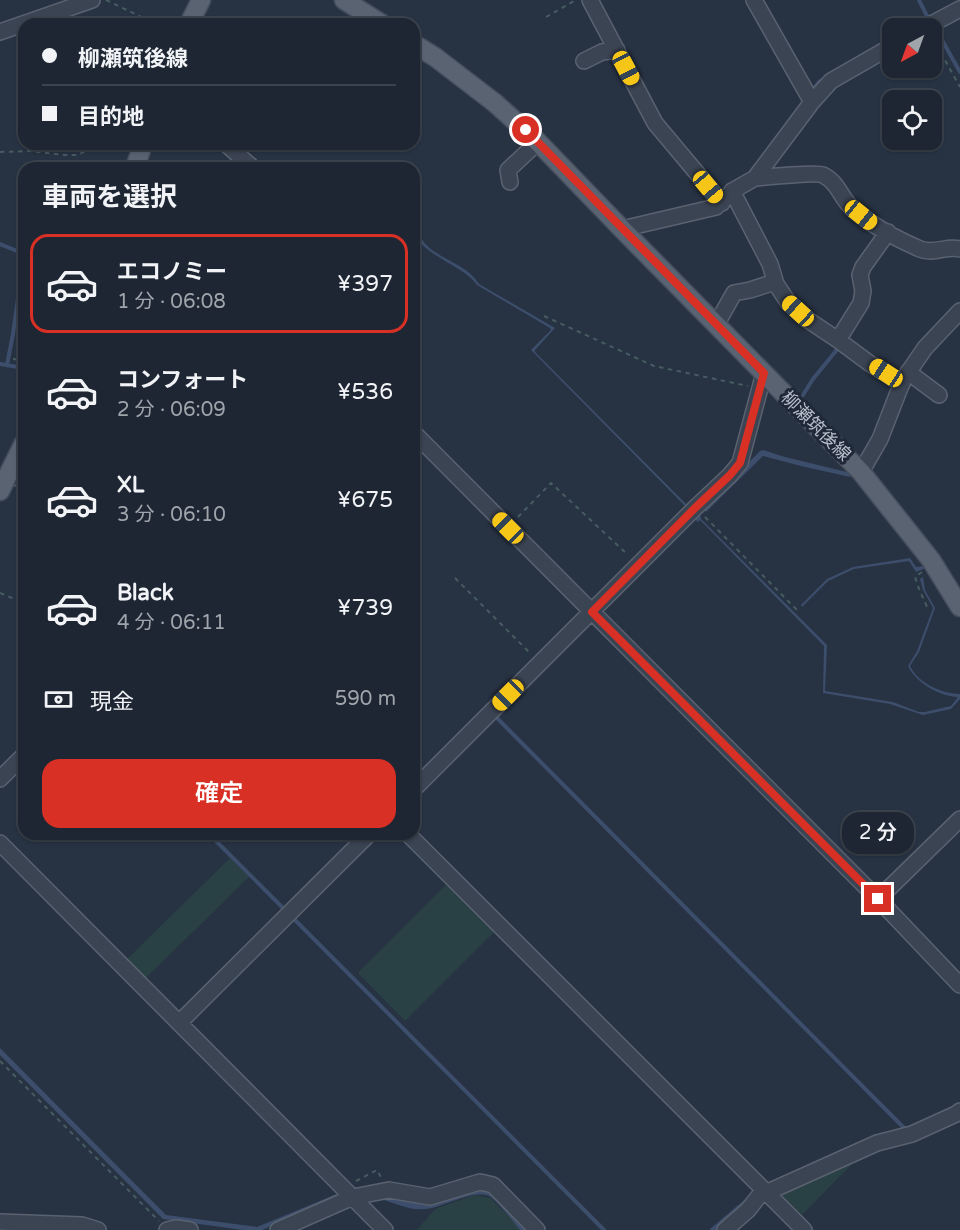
<!DOCTYPE html>
<html lang="ja">
<head>
<meta charset="utf-8">
<style>
  :root { --surface:#1d2632; --page:#2a323e; --text:#f1f3f6; --muted:#a0a5ac; --line:#3b434d; --accent:#d93025 }
  body { margin:0; font-family:"Varela Round","Noto Sans JP",sans-serif; background:var(--page); color:var(--text); height:100vh; display:flex; flex-direction:column; font-size:22px; white-space:nowrap }
  * { box-sizing:border-box; margin:0 }
  p { font-size:20px; color:var(--muted) }
  .icon { flex:none; width:33px; height:33px; fill:none; stroke:currentColor; stroke-width:2; stroke-linecap:round; stroke-linejoin:round }
  .map { position:relative; flex:1; overflow:hidden }
  .details { position:absolute; left:18px; top:162px; width:402px; height:678px; display:flex; flex-direction:column; background:var(--surface); border-radius:18px; box-shadow:0 2px 4px #0004,0 0 0 2px var(--line) }
  .details>* { flex:none }
  .top-card { position:absolute; left:18px; top:18px; width:402px; height:132px; border-radius:18px; box-shadow:0 2px 4px #0004,0 0 0 2px var(--line); display:grid; align-content:center; height:132px; padding:0 24px; background:var(--surface) }
  .needle { width:39px; rotate:221deg }
  .tools { position:absolute; left:882px; top:18px; display:grid; gap:12px }
  .tools a { display:grid; place-items:center; width:60px; height:60px; border-radius:12px; background:var(--surface); box-shadow:0 2px 4px #0004,0 0 0 2px var(--line); font-size:30px }
  .end { position:absolute; width:27px; height:27px; margin:-14px; border:8px solid #d93025; background:#fff; box-shadow:0 0 0 3px #fff }
  .from { border-radius:50% }
  .bubble { position:absolute; height:42px; border-radius:18px; background:var(--surface); box-shadow:0 2px 4px #0004,0 0 0 2px var(--line); font-size:20px; font-weight:600; line-height:42px; text-align:center }
  .car { position:absolute; width:18px; height:36px; margin:-18px -9px; border-radius:8px; box-shadow:0 0 4px 2px #0007; background:linear-gradient(#f5c518 24%,#345 0 40%,#f5c518 0 76%,#345 0 86%,#f5c518 0) }
  .top-card b { display:flex; align-items:center; gap:21px; height:57px; font-size:22px }
  .top-card b+b { border-top:2px solid var(--line) }
  .top-card i { width:15px; height:15px; background:var(--text) }
  ul { padding:0; list-style:none }
  li { display:flex; align-items:center; gap:18px; height:99px; margin:0 12px 9px; padding:0 12px; border:3px solid transparent; border-radius:18px }
  li div { flex:1 }
  li b { display:block; font-size:22px }
  li em { font-style:normal; font-weight:600 }
  li.active { border-color:var(--accent) }
  li>.icon { width:54px; height:54px; stroke-width:1.5 }
  h2 { padding:0 24px; font-size:27px; line-height:72px }
  .pay { display:flex; align-items:center; gap:15px; height:66px; padding:0 24px; font-size:22px }
  .pay p { margin-inline-start:auto }
  .action { display:flex; gap:12px; margin-top:auto; padding:12px 24px }
  .action a { flex:1; height:69px; border-radius:18px; background:var(--accent); color:#fff; font-size:24px; font-weight:600; line-height:69px; text-align:center }
  .map>svg:first-child { display:block }
  .green { fill:#294044 }
  .water { fill:#3d4e6c }
  .lines { fill:none; stroke-linecap:round; stroke-linejoin:round }
  .stream { stroke:#3d4e6c; stroke-width:4 }
  .minor-casing { stroke:#5a6270; stroke-width:18 }
  .major-casing { stroke:#454d5c; stroke-width:21 }
  .path { stroke:#475c60; stroke-width:2; stroke-dasharray:4.5 4.5; stroke-linecap:butt }
  .minor { stroke:#3b4453; stroke-width:15 }
  .major { stroke:#596372; stroke-width:18 }
  .route { stroke:#d93025; stroke-width:8 }
  .labels { text-anchor:middle; stroke-width:6; stroke-linejoin:round; paint-order:stroke }
  .street-label { font-size:18px; fill:#b9bfcc; stroke:#202938 }
</style>
</head>
<body>
<div class="map">
<svg width="960" height="1230" viewBox="0 0 960 1230">
  <rect width="100%" height="100%" fill="#273243"/>
  <!-- green -->
  <path class="green" d="M230 858 249 877 145 979 126 960Z
    M453 884 497 929 405 1021 358 973 446 885 449 887Z
    M864 1152 802 1215 777 1191Z
    M474 1195 491 1198 522 1230H417L435 1209Z"/>
  <!-- water -->
  <path class="water" d="M414 227C419 235 424 244 432 250 447 261 469 267 479 284L555 328 535 350V352L689 507 637 558 635 556 685 506 531 350 551 330 550 328 477 285C464 265 414 253 414 227Z
    M763 450 785 457 851 473 850 477 801 466 763 456 706 512 703 509 760 451Z
    M699 515 701 517V519L827 645 825 691 893 702 919 712H925L951 706 958 697C939 696 916 683 908 666L917 651 933 608 923 590 920 579 923 577 925 590 935 608 919 652 910 666C918 683 942 694 960 694V699L951 709 923 715 890 704 823 693 824 646 700 520 698 522 695 519Z
    M910 558 916 567 925 566 926 568 916 572 909 561 854 569 828 581 802 607 801 605 827 579 853 567Z
    M0 1048 166 1215 257 1227 339 1193 340 1197 262 1230H243L163 1219 0 1055Z
    M478 1189C499 1192 513 1215 527 1230H520C514 1223 496 1199 489 1196 472 1189 442 1208 425 1209 412 1211 397 1204 384 1200L386 1195 422 1203Z"/>
  <g class="lines">
    <!-- stream -->
    <path class="stream" d="M919 0 929 20
      M938 33 960 72
      M814 88 820 81 826 78
      M0 244 22 253 24 255 13 334 7 365
      M0 364 18 367 24 366
      M803 395 813 379 840 346
      M496 717 907 1131
      M209 834 287 912
      M292 917 604 1230
      M712 1230 746 1201"/>
    <!-- minor casing -->
    <g class="minor-casing">
      <path id="minor" d="M590 0 655 123 722 203
        M754 0 812 102
        M924 28 960 9
        M0 32 92 0
        M584 61 602 52 617 50
        M226 144 253 168
        M755 178C766 177 817 172 823 175 839 183 841 199 853 209 872 226 897 239 920 249 934 255 947 245 960 249
        M510 182 508 170 538 142
        M732 191 770 264 776 284 788 302 808 320 838 340 869 363 902 384
        M622 229 716 207 734 190 755 178 812 102 831 81 892 46
        M716 325 734 293 750 290 775 282
        M838 340 861 303 863 291 860 275 863 267 888 232
        M908 372 939 395
        M414 433 878 899 960 985
        M861 472 880 439 903 380 925 348 960 311
        M8 476 24 479
        M0 779 24 755
        M414 789 695 508 730 475 740 463 764 373
        M408 834 804 1230
        M0 843 385 1230
        M878 899 960 819
        M179 1023 369 834
        M0 1222 82 1225 98 1230
        M167 1230 176 1228 190 1230
        M278 1230 353 1197 389 1190 430 1197 480 1182 493 1185 537 1230
        M725 1230 748 1210 759 1196 877 1143 912 1134 956 1114 960 1111"/>
    </g>
    <!-- major casing -->
    <g class="major-casing">
      <path id="major" d="M344 0 382 24
        M189 24 201 0
        M414 44 435 57 495 103 538 142 622 229 861 472 931 560 960 607
        M135 168 143 144
        M0 491 24 443"/>
    </g>
    <!-- path -->
    <path class="path" d="M106 0 156 24
      M546 17 576 0
      M932 37 960 87
      M0 152 30 151 64 155H77L86 151 92 144
      M544 316 654 366 748 386
      M13 359 24 360
      M518 517 551 483 628 555
      M705 517 798 611
      M922 572 915 577 919 589 928 609
      M455 578 530 653
      M0 593 24 603
      M0 1061 159 1221
      M356 1181 377 1170 382 1179"/>
    <!-- minor -->
    <use href="#minor" class="minor"/>
    <!-- major -->
    <use href="#major" class="major"/>
  </g>
  <g class="lines">
    <!-- route -->
    <path class="route" d="M526 130 764 373 740 463 730 475 695 508 592 612 878 899"/>
  </g>
  <g class="labels">
    <!-- street labels -->
    <g class="street-label">
      <text transform="translate(816 426) rotate(45)" y="6">柳瀬筑後線</text>
    </g>
  </g>
</svg>
<div class="tools">
<a><svg class="needle" viewBox="-14 -14 28 28"><path d="M0-13l5 13h-10z" fill="#e53935"/><path d="M0 13l5-13h-10z" fill="#a0a5ac"/></svg></a>
<a><svg class="icon" aria-label="locate" viewBox="0 0 24 24"><circle cx="12" cy="12" r="6"/><path d="M12 2v4M12 18v4M2 12h4M18 12h4"/></svg></a>
</div>
<i class="end from" style="left:526px;top:130px"></i>
<i class="end" style="left:878px;top:899px"></i>
<div class="bubble" style="left:842px;top:812px;width:72px">2 分</div>
<i class="car" style="left:626px;top:68px;rotate:152deg"></i>
<i class="car" style="left:708px;top:187px;rotate:140deg"></i>
<i class="car" style="left:861px;top:215px;rotate:129deg"></i>
<i class="car" style="left:798px;top:311px;rotate:312deg"></i>
<i class="car" style="left:886px;top:373px;rotate:303deg"></i>
<i class="car" style="left:508px;top:528px;rotate:315deg"></i>
<i class="car" style="left:508px;top:695px;rotate:225deg"></i>
<div class="top-card">
<b><i class="from"></i>柳瀬筑後線</b>
<b><i></i>目的地</b>
</div>
<section class="details">
<h2>車両を選択</h2>
<ul>
<li class="active"><svg class="icon" aria-label="car" viewBox="0 0 24 24"><path d="M5 17H2v-5l4-1 3-4h7l3 4 3 1v5h-3M9 17h6M6 11h13"/><circle cx="7" cy="17" r="2"/><circle cx="17" cy="17" r="2"/></svg><div><b>エコノミー</b><p>1 分 · 06:08</p></div><em>¥397</em></li>
<li><svg class="icon" aria-label="car" viewBox="0 0 24 24"><path d="M5 17H2v-5l4-1 3-4h7l3 4 3 1v5h-3M9 17h6M6 11h13"/><circle cx="7" cy="17" r="2"/><circle cx="17" cy="17" r="2"/></svg><div><b>コンフォート</b><p>2 分 · 06:09</p></div><em>¥536</em></li>
<li><svg class="icon" aria-label="car" viewBox="0 0 24 24"><path d="M5 17H2v-5l4-1 3-4h7l3 4 3 1v5h-3M9 17h6M6 11h13"/><circle cx="7" cy="17" r="2"/><circle cx="17" cy="17" r="2"/></svg><div><b>XL</b><p>3 分 · 06:10</p></div><em>¥675</em></li>
<li><svg class="icon" aria-label="car" viewBox="0 0 24 24"><path d="M5 17H2v-5l4-1 3-4h7l3 4 3 1v5h-3M9 17h6M6 11h13"/><circle cx="7" cy="17" r="2"/><circle cx="17" cy="17" r="2"/></svg><div><b>Black</b><p>4 分 · 06:11</p></div><em>¥739</em></li>
</ul>
<div class="pay"><svg class="icon" aria-label="cash" viewBox="0 0 24 24"><path d="M3 7h18v10H3z"/><circle cx="12" cy="12" r="2"/></svg>現金<p>590 m</p></div>
<div class="action"><a>確定</a></div>
</section>
</div>
</body>
</html>
